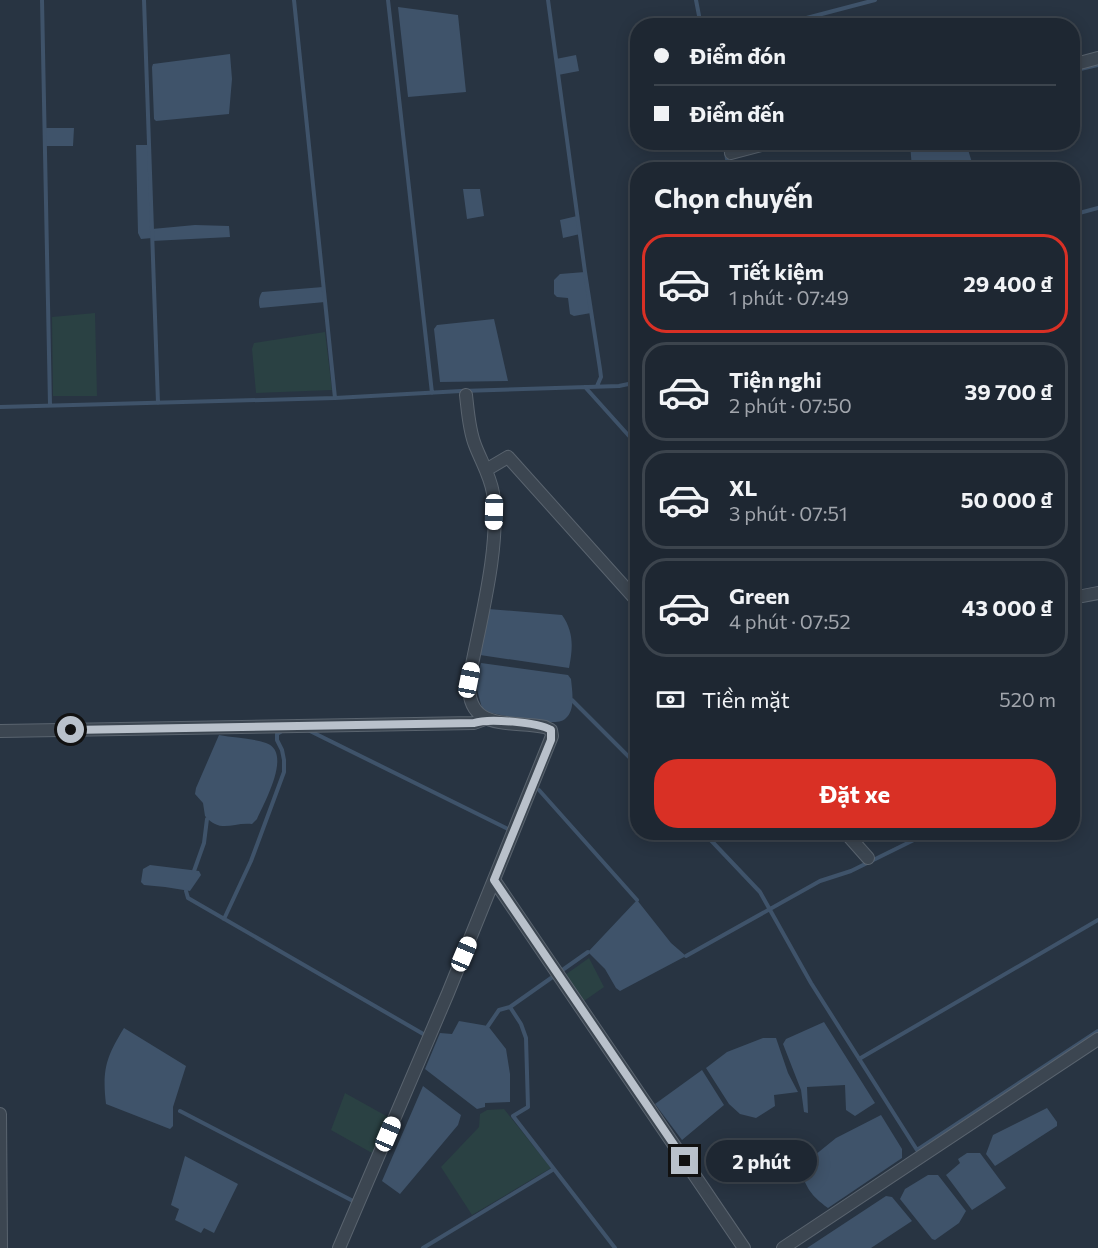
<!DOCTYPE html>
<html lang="vi">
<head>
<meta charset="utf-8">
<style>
  :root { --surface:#1e2732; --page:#2b333e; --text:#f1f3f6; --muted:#a1a5ac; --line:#3c444d; --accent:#d93025 }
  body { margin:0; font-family:Commissioner,sans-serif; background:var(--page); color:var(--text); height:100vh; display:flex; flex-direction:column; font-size:22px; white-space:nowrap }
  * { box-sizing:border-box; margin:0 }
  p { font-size:20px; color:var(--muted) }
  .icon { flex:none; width:33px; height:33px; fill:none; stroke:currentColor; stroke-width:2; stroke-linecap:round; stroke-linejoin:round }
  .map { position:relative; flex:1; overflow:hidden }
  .panel { position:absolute; left:630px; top:162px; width:450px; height:678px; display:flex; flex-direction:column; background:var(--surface); border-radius:24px; box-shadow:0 3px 15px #0003,0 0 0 2px var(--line) }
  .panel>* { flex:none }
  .banner { position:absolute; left:630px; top:18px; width:450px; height:132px; border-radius:24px; box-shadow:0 3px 15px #0003,0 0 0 2px var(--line); display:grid; align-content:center; height:132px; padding:0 24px; background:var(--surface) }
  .end { position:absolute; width:27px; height:27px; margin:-14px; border:8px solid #b9c1cb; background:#111; box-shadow:0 0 0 3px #111 }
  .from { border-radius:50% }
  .bubble { position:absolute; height:42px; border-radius:21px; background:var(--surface); box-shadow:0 3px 15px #0003,0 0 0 2px var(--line); font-size:20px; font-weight:700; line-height:42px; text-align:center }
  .car { position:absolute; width:18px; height:36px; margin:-18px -9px; border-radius:8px; box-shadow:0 0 4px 2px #0007; background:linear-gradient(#fff 24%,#345 0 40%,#fff 0 76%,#345 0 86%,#fff 0) }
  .banner b { display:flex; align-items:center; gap:21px; height:57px; font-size:22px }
  .banner b+b { border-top:2px solid var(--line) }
  .banner i { width:15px; height:15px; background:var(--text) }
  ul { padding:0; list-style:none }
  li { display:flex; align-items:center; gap:18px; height:99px; margin:0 12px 9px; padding:0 12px; border:3px solid var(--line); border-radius:24px }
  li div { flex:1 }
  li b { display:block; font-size:22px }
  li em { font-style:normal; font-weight:700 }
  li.current { border-color:var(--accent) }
  li>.icon { width:54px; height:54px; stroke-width:1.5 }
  h2 { padding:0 24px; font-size:27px; line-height:72px }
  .pay { display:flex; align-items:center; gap:15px; height:66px; padding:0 24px; font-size:22px }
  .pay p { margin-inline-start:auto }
  .button { display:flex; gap:12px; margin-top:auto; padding:12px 24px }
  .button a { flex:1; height:69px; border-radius:24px; background:var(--accent); color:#fff; font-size:24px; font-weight:700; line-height:69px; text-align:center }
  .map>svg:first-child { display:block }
  .green { fill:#2a4143 }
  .water { fill:#3f536a }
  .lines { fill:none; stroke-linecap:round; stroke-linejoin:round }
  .stream { stroke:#3f536a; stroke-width:4 }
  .minor-casing { stroke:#5a646f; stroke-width:14 }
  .minor { stroke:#3c4651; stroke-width:12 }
  .route { stroke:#b9c1cb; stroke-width:8 }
</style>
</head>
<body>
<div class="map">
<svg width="1098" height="1248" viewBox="0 0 1098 1248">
  <rect width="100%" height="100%" fill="#283442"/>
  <!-- green -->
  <path class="green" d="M95 313 97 396H53L52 317Z
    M325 332 332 390 256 393 252 349 254 343Z
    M589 958 604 987 584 1001 565 975Z
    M345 1093 388 1117 372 1153 331 1130Z
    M504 1109 551 1168 472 1215 441 1167 479 1127 480 1114 487 1110Z"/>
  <!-- water -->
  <path class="water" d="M398 7 458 15 466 92 408 97Z
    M230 54 232 79 229 114 156 121 154 119 152 67 153 64Z
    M576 55 579 71 558 75 556 59Z
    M46 128H74L73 146H46Z
    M910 143H966L974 169H912Z
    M136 145H149L152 229 195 225 229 226 230 237 152 241V238L141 239 138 233Z
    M463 189H480L484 216 467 219Z
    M577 216 580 234 563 238 560 220Z
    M585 272 591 313 574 316 570 314 568 298 557 297 554 294V280L560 274Z
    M323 287 325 302 260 308C258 303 259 296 262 292Z
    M494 319 508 381 440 382 434 329 437 325Z
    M488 609 562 615C574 632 573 648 569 668L480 655Z
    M481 663 568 675 571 679C572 690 576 711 565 719 555 728 502 715 487 712L482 708 475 682Z
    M219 735C234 738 252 738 266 743 293 752 264 803 257 819L252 824C232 822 221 834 205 816L203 803 195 794 196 788Z
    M150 865 199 871 201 875 190 891 165 887 144 885 141 882 143 869Z
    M637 900 671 943 686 956 620 991 616 988 605 969 588 952Z
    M459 1021 488 1026 506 1049 510 1074V1102L485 1103V1107L477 1109 425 1069 440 1033 452 1034Z
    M824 1022 875 1103 855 1116 846 1110 845 1085 807 1087 808 1113 804 1112 801 1090 783 1044 786 1039Z
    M124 1028 186 1066 173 1107V1126L170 1129 106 1104C102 1070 106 1057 124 1028Z
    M763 1038H776L788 1073 798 1092 774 1095 775 1106 756 1118 740 1114 729 1104 706 1068 727 1052Z
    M702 1070 724 1105 682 1140 655 1104Z
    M423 1086 461 1115 458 1125 400 1194 382 1181Z
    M1047 1108 1057 1122V1126L995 1166 986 1154 993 1135Z
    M881 1115 902 1149V1158L828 1208C810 1195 807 1188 799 1168L836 1138Z
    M967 1153H980L1006 1188 972 1210 946 1175 960 1163 958 1159Z
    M185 1156 238 1184 214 1233 204 1228 201 1233 175 1220 179 1209 171 1205Z
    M928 1175H938L966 1211 959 1223 935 1240 932 1239 900 1199 905 1189Z
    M886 1196 892 1197 912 1221 871 1248H807Z"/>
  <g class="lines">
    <!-- stream -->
    <path class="stream" d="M42 0 50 405
      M144 0 158 403
      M294 0 335 398
      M388 0 432 393
      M548 0 585 272 600 369 601 377 597 386
      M696 0 701 26
      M776 26 875 0
      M1072 71 1098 65
      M724 142 729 170
      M1072 215 1098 208
      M585 387 638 446
      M0 407 335 398 461 391 619 386 638 382
      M572 700 638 766
      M310 731 508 829
      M539 790 637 900
      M703 832 760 892 811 983 917 1150 1098 1031
      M194 871 204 843 207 819
      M186 891 188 898 425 1035
      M224 919 251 861 284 772V760L282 750 277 740V734L282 731
      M686 956 820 881 851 871 930 832
      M510 1007 521 1024 526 1038 528 1107 513 1116 615 1248
      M488 1026 499 1010 510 1007 588 952
      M859 1059 1098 920
      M180 1111 353 1201
      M423 1248 554 1169"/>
    <!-- minor casing -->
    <g class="minor-casing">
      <path id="minor" d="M1072 65 1098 58
        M731 153 773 142
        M486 470 508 457 638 602
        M1072 598 1098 593
        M0 731 474 723 485 719
        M845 832 868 858
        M494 880 744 1248
        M0 1114 1 1248
        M339 1248 448 993 552 736 551 730 545 727C508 720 466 732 469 680 479 625 501 547 493 493 490 475 481 461 475 445 469 430 468 412 466 395
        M783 1248 1098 1039"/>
    </g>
    <!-- minor -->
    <use href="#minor" class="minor"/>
  </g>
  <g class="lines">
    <!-- route -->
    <path class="route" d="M71 730 474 723C488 718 538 722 551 730V740L494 880 685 1161"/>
  </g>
</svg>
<i class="end from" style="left:71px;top:730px"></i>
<i class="end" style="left:685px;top:1161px"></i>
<div class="bubble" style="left:706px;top:1140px;width:111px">2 phút</div>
<i class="car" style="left:494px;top:512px;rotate:181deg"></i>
<i class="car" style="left:469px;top:680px;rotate:11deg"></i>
<i class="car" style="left:464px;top:954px;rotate:23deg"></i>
<i class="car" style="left:388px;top:1134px;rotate:23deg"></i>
<div class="banner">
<b><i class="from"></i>Điểm đón</b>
<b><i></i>Điểm đến</b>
</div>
<section class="panel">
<h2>Chọn chuyến</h2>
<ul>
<li class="current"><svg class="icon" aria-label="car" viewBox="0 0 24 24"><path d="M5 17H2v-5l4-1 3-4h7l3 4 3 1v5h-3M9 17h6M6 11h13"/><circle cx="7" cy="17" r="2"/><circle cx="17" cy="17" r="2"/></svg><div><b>Tiết kiệm</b><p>1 phút · 07:49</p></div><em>29 400 ₫</em></li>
<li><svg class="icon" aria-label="car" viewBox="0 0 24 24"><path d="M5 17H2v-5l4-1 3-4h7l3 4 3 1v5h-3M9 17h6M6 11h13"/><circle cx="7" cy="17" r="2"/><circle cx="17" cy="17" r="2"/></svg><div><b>Tiện nghi</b><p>2 phút · 07:50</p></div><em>39 700 ₫</em></li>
<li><svg class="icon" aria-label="car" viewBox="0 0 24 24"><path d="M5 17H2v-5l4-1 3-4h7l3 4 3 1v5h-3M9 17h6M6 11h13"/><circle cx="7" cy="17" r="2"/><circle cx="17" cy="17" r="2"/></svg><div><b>XL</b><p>3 phút · 07:51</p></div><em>50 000 ₫</em></li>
<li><svg class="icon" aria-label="car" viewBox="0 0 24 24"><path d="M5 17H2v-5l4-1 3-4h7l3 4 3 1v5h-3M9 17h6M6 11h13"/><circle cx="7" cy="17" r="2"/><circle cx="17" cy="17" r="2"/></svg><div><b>Green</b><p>4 phút · 07:52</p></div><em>43 000 ₫</em></li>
</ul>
<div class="pay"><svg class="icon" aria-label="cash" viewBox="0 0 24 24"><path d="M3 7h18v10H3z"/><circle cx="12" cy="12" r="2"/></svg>Tiền mặt<p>520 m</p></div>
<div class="button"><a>Đặt xe</a></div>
</section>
</div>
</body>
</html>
